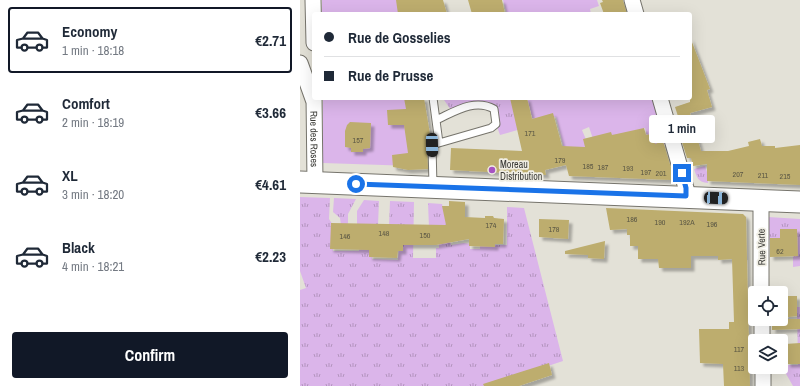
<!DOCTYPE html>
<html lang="en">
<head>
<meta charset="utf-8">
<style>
  :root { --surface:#fff; --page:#f6f6f7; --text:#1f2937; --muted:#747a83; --line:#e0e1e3; --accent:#111827 }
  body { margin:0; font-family:"Archivo Narrow",sans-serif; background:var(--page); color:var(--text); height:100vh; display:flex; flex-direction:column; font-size:15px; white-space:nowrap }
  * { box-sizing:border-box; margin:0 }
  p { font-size:13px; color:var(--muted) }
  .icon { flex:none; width:22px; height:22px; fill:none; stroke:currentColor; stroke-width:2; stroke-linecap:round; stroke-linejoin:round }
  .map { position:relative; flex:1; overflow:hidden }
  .side { display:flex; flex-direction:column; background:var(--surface); width:300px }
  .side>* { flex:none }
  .banner { position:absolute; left:12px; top:12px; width:380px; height:88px; border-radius:4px; box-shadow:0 4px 16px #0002; display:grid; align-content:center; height:88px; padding:0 12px; background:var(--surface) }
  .tools { position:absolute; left:448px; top:286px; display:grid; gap:8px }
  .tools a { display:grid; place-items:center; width:40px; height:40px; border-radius:4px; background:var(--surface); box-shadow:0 4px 16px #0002; font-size:20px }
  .end { position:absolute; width:18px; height:18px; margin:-9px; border:5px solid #1a73e8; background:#fff; box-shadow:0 0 0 2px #fff }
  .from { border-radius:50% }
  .bubble { position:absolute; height:28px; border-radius:4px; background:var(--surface); box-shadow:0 4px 16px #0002; font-size:13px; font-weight:700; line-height:28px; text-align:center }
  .car { position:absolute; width:12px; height:24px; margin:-12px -6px; border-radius:5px; box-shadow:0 0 3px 1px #0007; background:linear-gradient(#222 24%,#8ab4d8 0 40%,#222 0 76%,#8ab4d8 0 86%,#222 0) }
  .banner b { display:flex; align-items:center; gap:14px; height:38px; font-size:15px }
  .banner b+b { border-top:1px solid var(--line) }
  .banner i { width:10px; height:10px; background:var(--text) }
  ul { padding:7px 0 0; list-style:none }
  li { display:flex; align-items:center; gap:12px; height:66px; margin:0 8px 6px; padding:0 4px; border:2px solid transparent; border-radius:4px }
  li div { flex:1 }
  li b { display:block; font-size:15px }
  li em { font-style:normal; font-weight:700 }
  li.active { border-color:var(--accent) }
  li>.icon { width:36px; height:36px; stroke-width:1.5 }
  .cta { display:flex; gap:8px; margin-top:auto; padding:8px 12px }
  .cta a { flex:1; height:46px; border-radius:4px; background:var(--accent); color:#fff; font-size:16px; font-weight:700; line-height:46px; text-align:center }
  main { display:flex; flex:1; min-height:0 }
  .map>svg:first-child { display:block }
  .grass { fill:url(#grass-tufts) }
  .garden { fill:#dbb5ea }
  .building { fill:#bdad6e; filter:url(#shadow) }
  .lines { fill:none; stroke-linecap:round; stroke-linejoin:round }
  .lane-casing { stroke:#76746c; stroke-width:9 }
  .street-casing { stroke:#76746c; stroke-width:17 }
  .secondary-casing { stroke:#76746c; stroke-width:23 }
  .path { stroke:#92918a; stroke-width:2.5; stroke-dasharray:1 3; stroke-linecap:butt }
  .lane { stroke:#fff; stroke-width:7 }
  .street { stroke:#fff; stroke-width:15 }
  .secondary { stroke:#fff; stroke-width:21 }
  .route { stroke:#1a73e8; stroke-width:5 }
  .poi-dot { fill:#a653c2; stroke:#f0eee4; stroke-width:1.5 }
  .labels { text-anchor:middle; stroke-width:3.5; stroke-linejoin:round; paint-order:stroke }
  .number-label { font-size:8px; fill:#5c5845 }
  .street-label { font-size:10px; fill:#3b3b37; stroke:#f0eee4 }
  .poi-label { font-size:10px; fill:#3b3b37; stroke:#f0eee4; text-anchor:start }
</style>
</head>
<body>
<main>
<section class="side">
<ul>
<li class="active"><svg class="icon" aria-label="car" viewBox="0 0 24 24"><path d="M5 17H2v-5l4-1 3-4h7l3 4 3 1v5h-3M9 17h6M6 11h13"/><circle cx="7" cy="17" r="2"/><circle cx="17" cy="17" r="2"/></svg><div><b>Economy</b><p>1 min · 18:18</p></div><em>€2.71</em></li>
<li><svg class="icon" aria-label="car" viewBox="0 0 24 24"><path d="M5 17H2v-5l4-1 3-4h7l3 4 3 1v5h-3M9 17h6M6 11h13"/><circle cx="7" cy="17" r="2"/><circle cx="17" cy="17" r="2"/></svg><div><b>Comfort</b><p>2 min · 18:19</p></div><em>€3.66</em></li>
<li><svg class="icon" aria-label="car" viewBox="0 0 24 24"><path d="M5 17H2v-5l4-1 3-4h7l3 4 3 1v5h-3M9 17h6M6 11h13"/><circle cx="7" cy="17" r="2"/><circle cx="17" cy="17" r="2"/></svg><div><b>XL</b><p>3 min · 18:20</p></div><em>€4.61</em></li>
<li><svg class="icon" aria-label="car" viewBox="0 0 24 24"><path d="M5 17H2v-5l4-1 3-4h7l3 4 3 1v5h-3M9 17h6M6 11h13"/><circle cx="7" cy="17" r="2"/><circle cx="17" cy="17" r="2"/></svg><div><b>Black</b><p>4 min · 18:21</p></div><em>€2.23</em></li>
</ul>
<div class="cta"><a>Confirm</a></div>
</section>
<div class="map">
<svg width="500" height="386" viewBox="0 0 500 386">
  <defs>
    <pattern id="grass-tufts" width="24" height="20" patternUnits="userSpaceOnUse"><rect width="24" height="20" fill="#dbb5ea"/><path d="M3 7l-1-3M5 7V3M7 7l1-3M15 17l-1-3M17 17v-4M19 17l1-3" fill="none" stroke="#b394be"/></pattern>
    <filter id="shadow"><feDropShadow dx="3.5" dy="3.5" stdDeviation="1" flood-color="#0004"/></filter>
  </defs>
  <rect width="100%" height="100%" fill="#e3e1d7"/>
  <!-- grass -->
  <path class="grass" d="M154 98H211L221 129 200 135 196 124V114L184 105 153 113 144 100Z
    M405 166 408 175V183C398 182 397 178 394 169Z
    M0 197 30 198 29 219 33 225V251H59L60 226H57V211L64 200 79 201 78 225 72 259 98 260 101 226H89L90 201 114 202 113 258H136V248H139V228L129 227 128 203 142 204 151 245 164 243 170 244V249H180V245H207V207L224 208 263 361 188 386H0V290L6 288 0 271Z
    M34 198 56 199 48 214V226L41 225 40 218 33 212Z
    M468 217 500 219V266L493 267V239L466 240Z
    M497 307H500V386H493L485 372 484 365H498Z"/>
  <!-- garden -->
  <path class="garden" d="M22 0H123V14H22Z
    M203 0H297L299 6 290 9 291 14 297 12V14H207Z
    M23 98H105L113 166 23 163Z
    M227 98H353L365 144 355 148 353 137 348 139 345 128 294 142 289 127 282 130 290 149 267 160 256 117 247 119 238 138Z"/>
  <!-- building -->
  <path class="building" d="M96 0H143L147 14H98Z
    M168 0H202L205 14H172Z
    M302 0H323L327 14H304L300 3 303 2Z
    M390 37 410 89 407 90 412 107 390 113 401 151H428L449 146 448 142 460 139 462 146H475V148L500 145V185L407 181V164L393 166 391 158H387L380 136 384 135 375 107 390 102Z
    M104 98H124L131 140 127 145 128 169 108 170 93 167 92 155 108 153 104 125H88L87 110 106 109Z
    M210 98H227L232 119 253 113 262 146 285 147 283 139 311 132 312 135 344 128 346 135 351 134 355 144 363 141 372 171 371 180 269 176 266 165 245 170 246 175 150 170 151 148 222 151Z
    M50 122 71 123 70 148 63 149V152H51V148L45 147V131L47 125Z
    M149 201 165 202V217L185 218V216H193L194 218 204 219 203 244H195V247L169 246V239L136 245H103V251H98L97 258 69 257V250L30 249 31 223 146 225 142 206H149Z
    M306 208 443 214 446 217 450 386H424L423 364 400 363 399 329H429V322H434L432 259 418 260V256H391V268H359L358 259H338V246H330V235H327V229L310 230Z
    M239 219 269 220 268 239 239 237Z
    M480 229H497L498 256 470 257V238H480Z
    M305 241 304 259 288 258V255L265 254V251Z
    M481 296H497V316L481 318Z
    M472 319H500V329L472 330Z
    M500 343V364H487L485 344Z
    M249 363 252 375 219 386H184L183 384Z"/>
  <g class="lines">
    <!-- lane casing -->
    <g class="lane-casing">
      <path id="lane" d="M136 120C154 112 174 98 194 109L196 124 191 128 139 143
        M133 186 132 145 139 143 133 98"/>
    </g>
    <!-- street casing -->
    <g class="street-casing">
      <g id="street">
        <path d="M13 0 14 43"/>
        <path d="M332 0 336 14"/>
        <path d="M0 63 13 99"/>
        <path id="s1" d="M14 96 15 183"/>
        <path d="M360 98 386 188V196"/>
        <path d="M461 200V293"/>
        <path d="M462 319V341"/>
        <path d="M463 367V386"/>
      </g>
    </g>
    <!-- secondary casing -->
    <g class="secondary-casing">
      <path id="secondary" d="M0 182 500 202"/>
    </g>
    <!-- path -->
    <path class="path" d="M46 14V10"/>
    <!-- lane -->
    <use href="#lane" class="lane"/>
    <!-- street -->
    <use href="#street" class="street"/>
    <!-- secondary -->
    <use href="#secondary" class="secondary"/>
  </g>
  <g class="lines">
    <!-- route -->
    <path class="route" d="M56 184 386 196V188L382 173"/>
  </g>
  <!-- markers -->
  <circle class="poi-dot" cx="192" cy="170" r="4"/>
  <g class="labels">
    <!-- number labels -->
    <g class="number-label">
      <text x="230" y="136">171</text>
      <text x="58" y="143">157</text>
      <text x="260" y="163">179</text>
      <text x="288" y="169">185</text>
      <text x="303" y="170">187</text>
      <text x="328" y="171">193</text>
      <text x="346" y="175">197</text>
      <text x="361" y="176">201</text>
      <text x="438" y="177">207</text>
      <text x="463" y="178">211</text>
      <text x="485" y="179">215</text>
      <text x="332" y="222">186</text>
      <text x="360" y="225">190</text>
      <text x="387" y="225">192A</text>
      <text x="412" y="227">196</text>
      <text x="191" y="228">174</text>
      <text x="254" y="232">178</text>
      <text x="84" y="236">148</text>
      <text x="125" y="238">150</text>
      <text x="45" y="239">146</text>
      <text x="480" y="254">62</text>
      <text x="439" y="352">117</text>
      <text x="439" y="371">113</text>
    </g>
    <!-- street labels -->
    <g class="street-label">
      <text dy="4" stroke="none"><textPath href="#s1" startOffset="43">Rue des Roses</textPath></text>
      <text transform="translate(461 247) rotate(-91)" y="4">Rue Verte</text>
    </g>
    <!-- poi labels -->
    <g class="poi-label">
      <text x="200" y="168">Moreau<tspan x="200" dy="12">Distribution</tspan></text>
    </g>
  </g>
</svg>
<div class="tools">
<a><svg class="icon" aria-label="locate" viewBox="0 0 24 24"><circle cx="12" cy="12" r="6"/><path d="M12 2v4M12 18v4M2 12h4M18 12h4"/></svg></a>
<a><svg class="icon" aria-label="layers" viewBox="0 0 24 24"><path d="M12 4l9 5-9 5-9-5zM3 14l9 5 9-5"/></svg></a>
</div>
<i class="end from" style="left:56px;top:184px"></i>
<i class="end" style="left:382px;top:173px"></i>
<div class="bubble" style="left:349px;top:115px;width:66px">1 min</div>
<i class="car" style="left:132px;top:145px;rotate:179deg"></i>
<i class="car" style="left:416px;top:198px;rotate:93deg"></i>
<div class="banner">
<b><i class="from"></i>Rue de Gosselies</b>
<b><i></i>Rue de Prusse</b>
</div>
</div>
</main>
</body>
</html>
